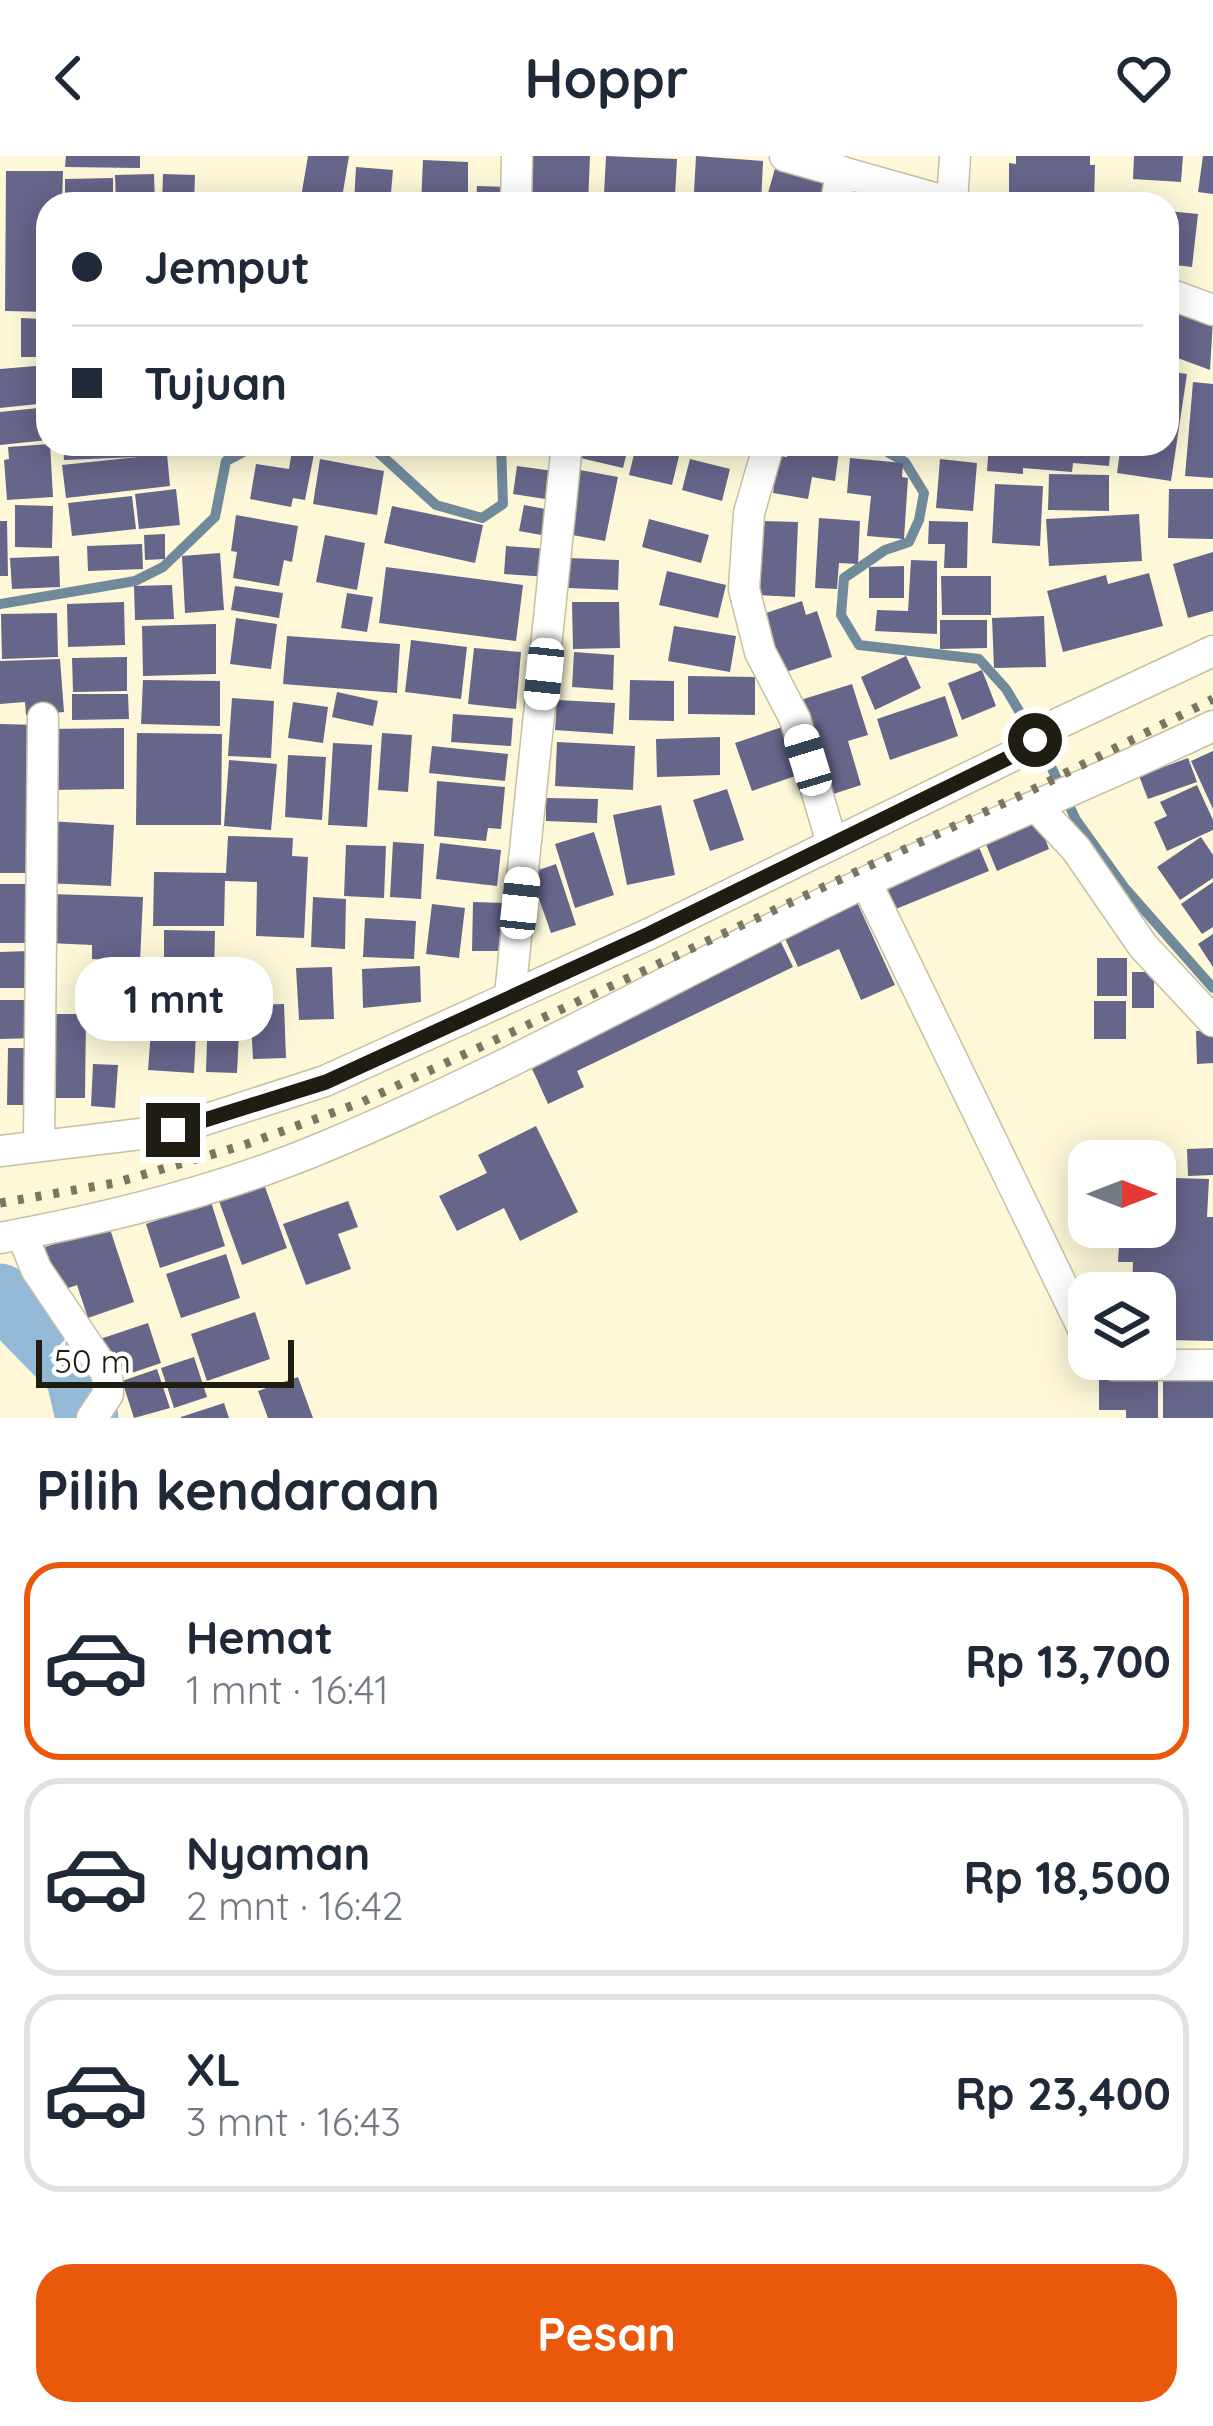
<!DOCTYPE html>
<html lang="id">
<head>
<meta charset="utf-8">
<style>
  :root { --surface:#fff; --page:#f2f2f3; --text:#1f2937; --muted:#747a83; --line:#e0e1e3; --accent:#ea580c }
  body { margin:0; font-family:Quicksand,sans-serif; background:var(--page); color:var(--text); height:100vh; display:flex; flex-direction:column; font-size:45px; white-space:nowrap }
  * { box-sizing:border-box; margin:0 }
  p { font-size:39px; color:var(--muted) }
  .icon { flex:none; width:66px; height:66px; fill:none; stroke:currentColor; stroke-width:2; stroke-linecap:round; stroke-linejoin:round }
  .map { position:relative; height:1262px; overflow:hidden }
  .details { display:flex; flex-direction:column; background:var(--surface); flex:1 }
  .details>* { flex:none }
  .top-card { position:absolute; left:36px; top:36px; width:1143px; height:264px; border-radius:36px; box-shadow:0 6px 30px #0003; display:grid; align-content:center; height:264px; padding:0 36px; background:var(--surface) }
  .needle { width:78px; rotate:90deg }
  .tools { position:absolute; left:1068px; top:984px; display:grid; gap:24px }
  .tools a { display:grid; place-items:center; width:108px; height:108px; border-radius:24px; background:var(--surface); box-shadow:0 6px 30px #0003; font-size:60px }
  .scale { position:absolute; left:36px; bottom:30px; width:258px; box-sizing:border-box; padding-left:12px; border:6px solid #1f1d12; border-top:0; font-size:33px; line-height:42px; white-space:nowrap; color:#1f1d12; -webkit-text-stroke:9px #fff; paint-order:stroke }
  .end { position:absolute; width:54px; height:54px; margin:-27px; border:15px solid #1f1d12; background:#fff; box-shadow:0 0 0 6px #fff }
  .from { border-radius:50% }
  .bubble { position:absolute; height:84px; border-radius:36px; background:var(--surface); box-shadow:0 6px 30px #0003; font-size:39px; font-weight:700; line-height:84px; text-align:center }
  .car { position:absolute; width:36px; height:72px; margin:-36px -18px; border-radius:15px; box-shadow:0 0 9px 3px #0007; background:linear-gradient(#fff 24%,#345 0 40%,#fff 0 76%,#345 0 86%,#fff 0) }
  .top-card b { display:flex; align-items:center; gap:42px; height:114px; font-size:45px }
  .top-card b+b { border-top:3px solid var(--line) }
  .top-card i { width:30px; height:30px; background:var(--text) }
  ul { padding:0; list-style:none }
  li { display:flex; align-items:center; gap:36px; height:198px; margin:0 24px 18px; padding:0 12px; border:6px solid var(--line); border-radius:36px }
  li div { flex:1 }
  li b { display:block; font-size:45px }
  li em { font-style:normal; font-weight:700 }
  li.active { border-color:var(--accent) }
  li>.icon { width:108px; height:108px; stroke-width:1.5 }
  h2 { padding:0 36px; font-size:54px; line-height:144px }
  .cta { display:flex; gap:24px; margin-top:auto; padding:24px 36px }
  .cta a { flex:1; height:138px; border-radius:36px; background:var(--accent); color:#fff; font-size:48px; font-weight:700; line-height:138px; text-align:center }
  header { display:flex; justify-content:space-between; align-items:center; height:156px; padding:0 36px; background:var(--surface); font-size:54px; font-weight:700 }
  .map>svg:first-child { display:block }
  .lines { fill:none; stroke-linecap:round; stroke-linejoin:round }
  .stream { stroke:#708a9b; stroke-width:10 }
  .river { stroke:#93b9d6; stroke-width:63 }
  .building { fill:#66658a }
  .street-casing { stroke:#c5c0a2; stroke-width:33 }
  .street { stroke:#fff; stroke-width:30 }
  .rail { stroke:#7a7663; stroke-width:9; stroke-dasharray:6 12; stroke-linecap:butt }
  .route { stroke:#1f1d12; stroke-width:15 }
</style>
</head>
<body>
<header><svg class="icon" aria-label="back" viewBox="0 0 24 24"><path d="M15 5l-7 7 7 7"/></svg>Hoppr<svg class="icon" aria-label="heart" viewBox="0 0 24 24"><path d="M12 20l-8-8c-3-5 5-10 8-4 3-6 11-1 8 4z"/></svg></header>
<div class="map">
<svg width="1213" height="1262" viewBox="0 0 1213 1262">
  <rect width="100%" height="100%" fill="#fef8d9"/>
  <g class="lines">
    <!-- stream -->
    <path class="stream" d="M369 288 436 349 482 362 503 348 501 288
      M873 288 905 306 924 337 919 364 909 386 885 394 844 422 841 459 859 489 979 503 1006 533 1047 602 1076 664 1124 731 1213 832
      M0 448 135 425 163 411 215 361 226 305 259 288"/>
    <!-- river -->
    <path class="river" d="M0 1139 77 1218 87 1262"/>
  </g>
  <!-- building -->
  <path class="building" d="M66 0H140V12L65 11Z
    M308 0H349L341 48 300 47Z
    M530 0H590L588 48H528Z
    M606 0 677 3 675 40 604 38Z
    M696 0 763 5 761 48H728L729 38 694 36Z
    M1016 0H1090V9H1095L1094 48H1009V7L1016 8Z
    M1134 0H1183L1181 26 1133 23Z
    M1203 0H1213V38L1198 36Z
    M423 4 468 6V48H421Z
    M776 9 835 26 829 48 766 44Z
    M356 11 393 14 390 48H354Z
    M6 15H63L62 48H48V156L5 155Z
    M154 18 155 48H116L115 19Z
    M163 18 195 19 194 48H162Z
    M113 22V48H65V23Z
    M477 30 510 31V48H476Z
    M1167 55 1198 58 1192 111 1167 108Z
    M1167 146 1213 163 1210 214 1167 198Z
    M21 162 42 163 41 201H21Z
    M48 209V247L0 252V213Z
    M1167 215 1187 218 1171 325 1117 317 1121 288H1167Z
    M1193 226 1213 228V322L1185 320Z
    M48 251V284L0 289V256Z
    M50 288 53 341 7 344 4 304 9 303 8 291Z
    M63 288H144L145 300 167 298 170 330 66 342 62 309 138 301 64 304Z
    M515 288H565L563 301 514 292Z
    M575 288H629L623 312 572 300Z
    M672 288H709L707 298Z
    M790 288H840L835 325 812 321 808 343 773 337 778 300 787 301Z
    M989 288H1111L1109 310 1073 307 1072 316 1023 312V318L987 315Z
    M636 290 679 300 672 329 629 319Z
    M292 294 314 298 305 344 293 342 291 351 250 343 256 308 289 313Z
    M850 302 903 307 902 321 908 322 904 383 867 380 871 340 847 337Z
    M320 303 384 315 377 359 313 348Z
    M690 303 730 313 722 345 682 334Z
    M940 303 977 307 973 355 936 352Z
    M517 310 561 316 558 345 513 338Z
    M580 314 618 321 605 385 567 378Z
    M1049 318 1109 319V355L1048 354Z
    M995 328 1043 330 1040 390 992 387Z
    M176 333 180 369 139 373 135 338Z
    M1169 333H1213V383L1168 382Z
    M132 340 136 373 72 380 68 347Z
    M15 349 53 350 52 392 15 391Z
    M524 349 551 354 547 380 519 375Z
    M392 350 483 369 475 407 384 387Z
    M1139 358 1142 405 1049 410 1046 363Z
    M236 359 298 370 292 406 284 404 279 430 233 422 237 396 231 395Z
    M819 362 860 365 858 408 839 407 837 433 815 432Z
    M649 363 709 379 701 407 642 391Z
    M0 365H7L8 420H0Z
    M761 365 798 366 795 441 757 439Z
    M929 365 968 366 967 412H944L945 388H928Z
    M165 378V403L145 404 144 379Z
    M325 379 365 387 357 434 316 426Z
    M142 388 143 413 88 415 87 390Z
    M506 390 550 393 548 421 504 418Z
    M1213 396V455L1188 462 1173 408Z
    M220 397 224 454 185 457 182 400Z
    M59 400 60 431 12 433 10 402Z
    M569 402 619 404 618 434 568 432Z
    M911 404 937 405V478L875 475 877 454 908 455Z
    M904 410V442H869V411Z
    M386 411 523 429 516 485 379 467Z
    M667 415 726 429 718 462 659 449Z
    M1149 417 1163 470 1063 496 1047 435 1106 419 1108 428Z
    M941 420H991V459H942Z
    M172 429 174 463 135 464 134 430Z
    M235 430 283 437 279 462 231 454Z
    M347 437 373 441 367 476 341 472Z
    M802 445 806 459 817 455 832 501 783 517 766 457Z
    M124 446 125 489 68 491 67 448Z
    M572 446H619L620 492 573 493Z
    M57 457 58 501 2 503 1 458Z
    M1044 460 1046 511 994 512 992 462Z
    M236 462 277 468 271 513 230 508Z
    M940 464H987V492L940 493Z
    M216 468V518L143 520 142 470Z
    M674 470 736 480 730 516 668 505Z
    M287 480 400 488 397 537 283 528Z
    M411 484 467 491 461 543 405 536Z
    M474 492 521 496 516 553 468 548Z
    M574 496 614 499 613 534 572 531Z
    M906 500 921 532 875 554 861 521Z
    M127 501V535L73 536 72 502Z
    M60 503 64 556 26 559 25 546 0 548V505Z
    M982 514 996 550 962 564 948 527Z
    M688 520 755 521V559L688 558Z
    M143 524 220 525V570L141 568Z
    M630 524 674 525V565L629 564Z
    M852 528 868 579 848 585 861 629 824 641 794 546Z
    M337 536 378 545 373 570 332 561Z
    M72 538H128L129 563 72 564Z
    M945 540 958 580 890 604 877 563Z
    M232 542 274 545 271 602 228 600Z
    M557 544 615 547 613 578 555 574Z
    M293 546 328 551 323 587 288 582Z
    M453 558 513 562 511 590 451 586Z
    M0 568 39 569 33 717H0Z
    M788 569 804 617 752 635 735 587Z
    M124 572V633L48 634V573Z
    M137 577 222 578 221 669H136Z
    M382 577 412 579 408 636 378 634Z
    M720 581V619L657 621 656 583Z
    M557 586 635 590 633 634 555 630Z
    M333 587 372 589 367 671 328 669Z
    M432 590 508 598 505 625 429 617Z
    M1213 595V653L1191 605Z
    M288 599 326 601 322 664 285 661Z
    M1188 602 1197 626 1148 643 1139 620Z
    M229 604 277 608 271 674 224 670Z
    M437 625 505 631 501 673 488 672 486 685 434 680Z
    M1197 629 1213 664V674L1167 695 1154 666 1167 660 1160 646Z
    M727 633 744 684 710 695 693 644Z
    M546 642 598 643 597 667 546 665Z
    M661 649 675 719 627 729 613 659Z
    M1036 659 1049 693 997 715 983 681Z
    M48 665 114 669 111 730 45 727Z
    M594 676 614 739 575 752 555 688Z
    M228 680 293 682 292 700 308 701 304 782 256 780 257 726 225 725 224 770H153L154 716 226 717Z
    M1201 681 1213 699V722L1180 744 1157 711Z
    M976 684 989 715 891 755 878 723Z
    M393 686 424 688 421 743 390 741Z
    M440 687 501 694 497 730 436 723Z
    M346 689 386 690 384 742 344 740Z
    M556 708 576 769 551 777 530 717Z
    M1213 726V771L1202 778 1181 748Z
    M0 728H28L27 787H0Z
    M51 738 143 741 140 806 92 803V789L49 787Z
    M313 741 346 743 345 793 311 791Z
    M856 744 895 829 861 844 839 793 798 811 782 776Z
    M473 746 504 747 503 795H472Z
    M432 748 465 752 459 802 426 798Z
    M365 762 416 765 414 803 363 801Z
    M164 774 215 775 214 815 164 814Z
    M1213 778V811L1198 788Z
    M780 784 793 811 577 915 584 931 548 948 529 906Z
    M30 795V832H0V796Z
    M1097 802H1127V840H1097Z
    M420 810 421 846 363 852 362 813Z
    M332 811 334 863 299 864 296 812Z
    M153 816 202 818 201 866 152 865Z
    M1132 816H1154V852H1132Z
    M0 844H36V882L0 883Z
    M1094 845H1126V883H1094Z
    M284 848 286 902 253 903 250 849Z
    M208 855 240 857 237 917 206 916Z
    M43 858H86L85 942H42Z
    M151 874 196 877 194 917 148 914Z
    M1196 875H1213V907L1197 908Z
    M8 892H36L35 949H7Z
    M93 908 118 909 115 952 91 950Z
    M536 970 578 1056 520 1085 504 1052 457 1075 439 1040 487 1017 478 999Z
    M1213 992V1019L1188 1020 1187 993Z
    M1175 1022 1209 1023 1207 1061H1213V1185L1168 1184 1169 1172H1155V1137H1132L1133 1106H1118L1120 1071H1155V1056L1174 1057Z
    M264 1028 287 1092 242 1109 219 1045Z
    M348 1045 358 1071 338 1078 351 1113 306 1129 283 1068Z
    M211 1046 225 1090 160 1112 146 1068Z
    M109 1070 134 1146 88 1162 77 1129 54 1137 39 1093Z
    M226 1098 240 1142 181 1162 166 1118Z
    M255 1156 270 1203 207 1225 191 1178Z
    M148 1167 161 1207 114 1223 100 1183Z
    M194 1201 207 1241 174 1252 161 1212Z
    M157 1213 170 1252 134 1262 122 1225Z
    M1099 1213H1158V1262H1126V1254H1099Z
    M1163 1213H1213V1262H1163Z
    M298 1221 313 1262H268L258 1235Z
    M224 1247 229 1262H181V1261Z"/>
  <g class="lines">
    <!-- street casing -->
    <g class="street-casing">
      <path id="street" d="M785 0 955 48
        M952 47 955 0
        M516 48 517 0
        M836 48 841 15
        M1167 137 1213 154
        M769 288 749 357 744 433 760 496 795 563 832 687
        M1037 651 1076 693 1143 790 1213 865
        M866 726 1089 1185
        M510 839 567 288
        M39 990 43 562
        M0 995 173 974 325 925 649 778 1012 600 1057 568 1213 495
        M22 1078 36 1113 107 1218 108 1238 92 1262
        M0 1082C109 1062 222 1034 324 991 509 914 683 814 864 727 979 672 1098 625 1213 570
        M1101 1203 1114 1209H1213"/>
    </g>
    <!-- street -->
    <use href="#street" class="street"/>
    <!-- rail -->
    <path class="rail" d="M0 1047 115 1027 247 988 362 946 1032 634 1213 543"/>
  </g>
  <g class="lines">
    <!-- route -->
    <path class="route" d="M173 974 326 926 649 778 1012 600 1035 584"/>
  </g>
</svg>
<div class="tools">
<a><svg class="needle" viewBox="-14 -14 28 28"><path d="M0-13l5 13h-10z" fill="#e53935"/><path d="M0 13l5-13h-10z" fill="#747a83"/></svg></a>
<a><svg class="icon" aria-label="layers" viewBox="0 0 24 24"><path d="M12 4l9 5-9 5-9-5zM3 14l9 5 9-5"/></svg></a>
</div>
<div class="scale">50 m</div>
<i class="end from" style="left:1035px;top:584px"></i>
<i class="end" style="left:173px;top:974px"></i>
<div class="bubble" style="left:75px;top:801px;width:198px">1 mnt</div>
<i class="car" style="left:544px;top:518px;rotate:186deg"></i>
<i class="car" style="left:808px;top:604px;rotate:343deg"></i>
<i class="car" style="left:520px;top:747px;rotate:6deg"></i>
<div class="top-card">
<b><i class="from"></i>Jemput</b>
<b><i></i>Tujuan</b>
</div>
</div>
<section class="details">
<h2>Pilih kendaraan</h2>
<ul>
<li class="active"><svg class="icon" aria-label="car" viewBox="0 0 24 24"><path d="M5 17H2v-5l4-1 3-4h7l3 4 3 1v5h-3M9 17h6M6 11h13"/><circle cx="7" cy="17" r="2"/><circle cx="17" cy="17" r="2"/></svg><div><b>Hemat</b><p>1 mnt · 16:41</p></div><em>Rp 13,700</em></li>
<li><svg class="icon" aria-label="car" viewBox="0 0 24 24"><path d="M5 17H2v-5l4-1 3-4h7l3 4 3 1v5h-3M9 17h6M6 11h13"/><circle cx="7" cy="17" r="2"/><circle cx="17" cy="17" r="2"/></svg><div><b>Nyaman</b><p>2 mnt · 16:42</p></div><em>Rp 18,500</em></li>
<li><svg class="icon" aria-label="car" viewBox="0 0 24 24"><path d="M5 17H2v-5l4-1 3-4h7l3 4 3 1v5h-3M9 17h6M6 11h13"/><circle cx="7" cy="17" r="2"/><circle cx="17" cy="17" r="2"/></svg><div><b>XL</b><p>3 mnt · 16:43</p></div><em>Rp 23,400</em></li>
</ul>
<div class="cta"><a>Pesan</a></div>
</section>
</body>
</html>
